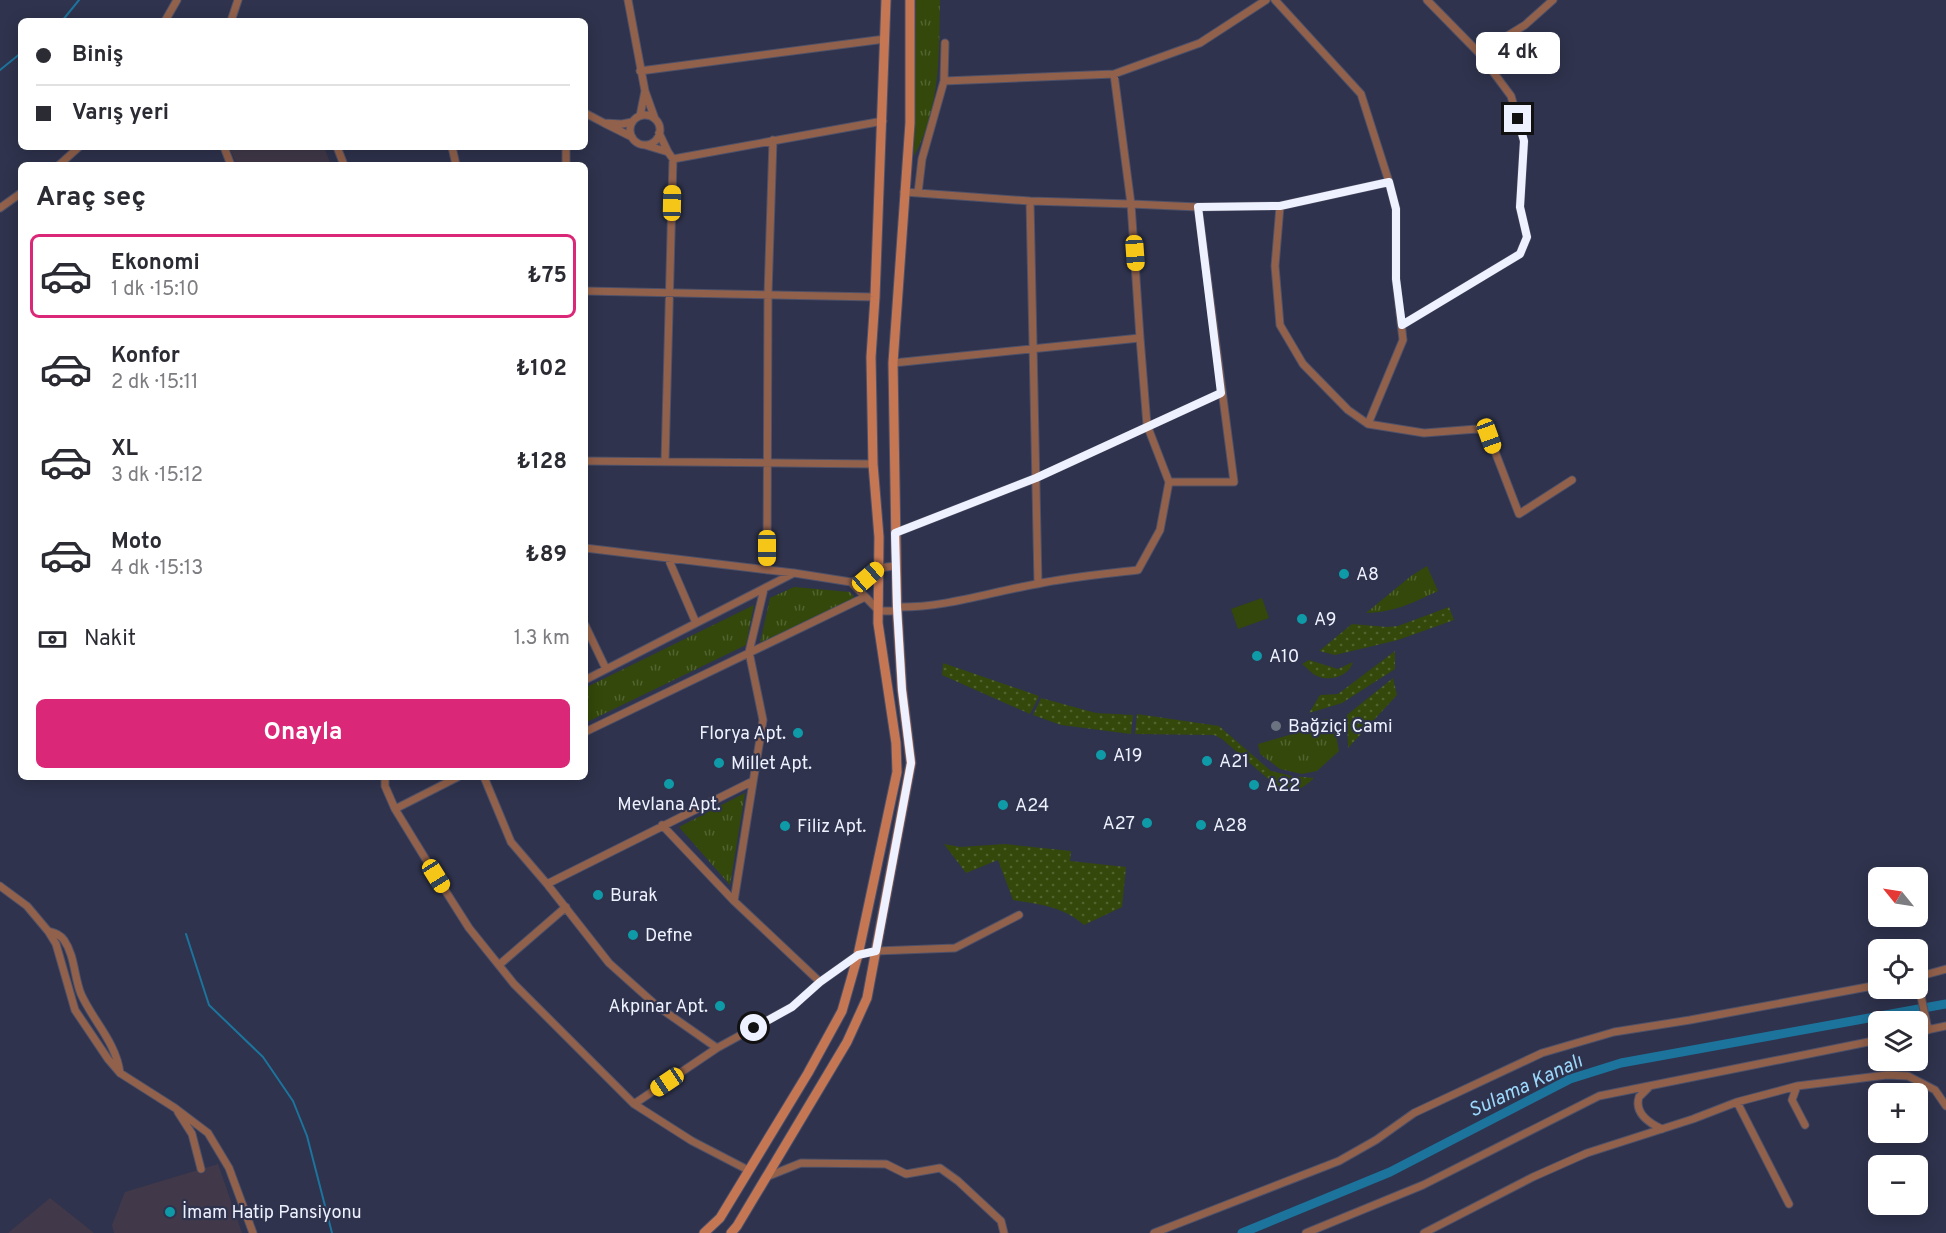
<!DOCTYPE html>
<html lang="tr">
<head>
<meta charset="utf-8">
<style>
  :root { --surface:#fff; --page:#f7f7f7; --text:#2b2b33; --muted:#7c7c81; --line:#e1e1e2; --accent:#db2777 }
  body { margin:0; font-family:Overpass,sans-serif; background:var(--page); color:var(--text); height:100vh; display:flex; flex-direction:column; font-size:22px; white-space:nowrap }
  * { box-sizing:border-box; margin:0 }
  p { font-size:20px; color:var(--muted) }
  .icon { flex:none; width:33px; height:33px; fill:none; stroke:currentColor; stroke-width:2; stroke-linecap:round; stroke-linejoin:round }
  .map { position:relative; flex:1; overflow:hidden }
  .side { position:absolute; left:18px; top:162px; width:570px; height:618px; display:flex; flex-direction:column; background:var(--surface); border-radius:9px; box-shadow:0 3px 15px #0003 }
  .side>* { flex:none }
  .guide { position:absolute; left:18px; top:18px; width:570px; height:132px; border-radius:9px; box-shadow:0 3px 15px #0003; display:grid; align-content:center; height:132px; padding:0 18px; background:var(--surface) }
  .needle { width:39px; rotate:300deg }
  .buttons { position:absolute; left:1868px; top:867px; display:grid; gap:12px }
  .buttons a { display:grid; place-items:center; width:60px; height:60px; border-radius:9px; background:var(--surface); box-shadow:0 3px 15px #0003; font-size:30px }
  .end { position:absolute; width:27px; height:27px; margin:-14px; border:8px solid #eef1ff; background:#111; box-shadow:0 0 0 3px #111 }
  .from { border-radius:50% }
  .bubble { position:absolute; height:42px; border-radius:9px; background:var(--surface); box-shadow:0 3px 15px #0003; font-size:20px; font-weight:700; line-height:42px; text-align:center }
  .car { position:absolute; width:18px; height:36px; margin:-18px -9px; border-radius:8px; box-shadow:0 0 4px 2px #0007; background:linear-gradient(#f5c518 24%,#345 0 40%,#f5c518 0 76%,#345 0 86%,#f5c518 0) }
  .guide b { display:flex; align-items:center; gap:21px; height:57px; font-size:22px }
  .guide b+b { border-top:2px solid var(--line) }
  .guide i { width:15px; height:15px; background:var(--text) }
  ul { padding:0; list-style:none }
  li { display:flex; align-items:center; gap:18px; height:84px; margin:0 12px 9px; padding:0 6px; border:3px solid transparent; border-radius:9px }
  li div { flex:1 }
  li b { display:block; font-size:22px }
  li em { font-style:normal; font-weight:700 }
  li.current { border-color:var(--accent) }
  li>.icon { width:54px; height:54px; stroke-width:1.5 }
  h2 { padding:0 18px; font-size:27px; line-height:72px }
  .pay { display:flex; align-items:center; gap:15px; height:66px; padding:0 18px; font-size:22px }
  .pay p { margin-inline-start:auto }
  .primary-button { display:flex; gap:12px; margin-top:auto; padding:12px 18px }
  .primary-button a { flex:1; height:69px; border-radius:9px; background:var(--accent); color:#fff; font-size:24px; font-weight:700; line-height:69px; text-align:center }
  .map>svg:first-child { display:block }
  .education { fill:#413949 }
  .grass { fill:url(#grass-dots) }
  .park { fill:url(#park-tufts) }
  .garden { fill:#33480a }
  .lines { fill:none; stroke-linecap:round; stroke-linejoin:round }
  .stream { stroke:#1c749d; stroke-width:2 }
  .canal { stroke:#1c749d; stroke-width:9 }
  .minor-casing { stroke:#4e5169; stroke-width:9 }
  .secondary-casing { stroke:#4e5169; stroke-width:11 }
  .minor { stroke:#92614b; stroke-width:7 }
  .secondary { stroke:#c57754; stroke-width:9 }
  .route { stroke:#eef1ff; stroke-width:8 }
  .culture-dot { fill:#0f9aa8; stroke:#2f334d; stroke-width:2 }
  .worship-dot { fill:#6b7280; stroke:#2f334d; stroke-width:2 }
  .labels { text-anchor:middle; stroke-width:4.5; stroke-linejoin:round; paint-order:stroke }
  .poi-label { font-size:18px; fill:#eef1ff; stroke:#2f334d; text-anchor:start }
  .water-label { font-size:20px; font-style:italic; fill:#9bd8fb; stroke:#2f334d }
</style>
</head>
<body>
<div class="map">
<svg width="1946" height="1233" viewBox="0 0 1946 1233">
  <defs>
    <pattern id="grass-dots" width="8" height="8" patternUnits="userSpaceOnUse" patternTransform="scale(1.5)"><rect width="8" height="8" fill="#33480a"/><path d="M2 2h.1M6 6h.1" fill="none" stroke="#51632f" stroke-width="1.8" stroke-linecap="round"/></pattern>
    <pattern id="park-tufts" width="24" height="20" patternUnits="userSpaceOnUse" patternTransform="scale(1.5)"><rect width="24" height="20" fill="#33480a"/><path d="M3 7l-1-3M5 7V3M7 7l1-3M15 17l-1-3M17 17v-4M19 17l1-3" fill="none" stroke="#51632f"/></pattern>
  </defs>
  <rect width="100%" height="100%" fill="#2f334d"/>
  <!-- education -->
  <path class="education" d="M229 147H324L331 165H237Z
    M218 1164 242 1233H114L112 1225 125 1192Z
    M50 1198 94 1233H8Z"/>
  <!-- grass -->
  <path class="grass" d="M1449 607 1454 620 1398 640 1335 655 1319 651 1352 624 1387 627 1398 626Z
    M1395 651V669L1342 703 1309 713 1320 695 1338 694Z
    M1309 660 1338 669 1353 662C1349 676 1330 682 1317 676 1312 674 1306 667 1302 664Z
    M943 663 1039 696 1030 714 942 675Z
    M1393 678 1397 695 1348 748 1347 715Z
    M1041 698 1096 713 1133 715 1131 734 1061 725 1033 715Z
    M1137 714 1219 726 1271 771 1292 776 1314 778C1304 788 1296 792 1282 791L1222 739 1214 735 1135 734Z
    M944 844 960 847 1005 844 1071 851 1070 861 1126 867 1122 907 1084 925C1065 907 1039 904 1013 900L998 860 966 873Z"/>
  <!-- park -->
  <path class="park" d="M916 0H940C939 53 941 108 914 156Z
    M1427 566 1438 591C1412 603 1396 612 1366 613L1411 576Z
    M794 587 850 592 855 598 760 643 770 598Z
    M754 605 746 645 585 723V688Z
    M1325 719 1333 720 1339 751 1317 771 1302 774 1280 769 1260 754 1258 744 1296 733Z
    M745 793 730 885 679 827Z"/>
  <!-- garden -->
  <path class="garden" d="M1262 598 1269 618 1238 629 1231 609Z"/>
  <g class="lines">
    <!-- stream -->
    <path class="stream" d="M62 21 79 0
      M0 70 21 53
      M186 934 209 1005 263 1057 293 1101 307 1136 332 1233"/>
    <!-- canal -->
    <path class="canal" d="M1242 1233 1390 1172 1570 1079 1621 1063 1946 1004"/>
    <!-- minor casing -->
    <g class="minor-casing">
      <path id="minor" d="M628 0 645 91
        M1275 0 1361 94 1389 182 1280 206
        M165 21 177 0
        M231 21 238 0
        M1479 53 1525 25 1553 0
        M640 71 885 39
        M944 81 1114 74 1200 43 1266 0
        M585 113 604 123
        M630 130a15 15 0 1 1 30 0a15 15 0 1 1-30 0Z
        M640 116 645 91 655 119
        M632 137 604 123 622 124 632 122
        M645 145 668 152 659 133
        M224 147 231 165
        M337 147 344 165
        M452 147 456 165
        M668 152 673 159 883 121
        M59 165 79 147
        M566 165V147
        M904 192 1030 201 1131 204 1114 74
        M918 193 922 159 944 81 945 43
        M1030 201 1038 583
        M0 208 21 193
        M585 291 875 297
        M1402 325 1520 254 1527 237 1520 207 1524 141 1511 96 1479 53 1427 0
        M1140 338 1147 425 1169 482H1234L1198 207
        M893 363 1140 338 1131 204 1198 207 1280 206 1275 266 1280 325 1303 364 1348 410 1368 424 1424 433 1477 429 1485 430 1489 436 1519 514 1572 480
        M1368 424 1403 340 1396 279V209L1389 182
        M585 461 873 464
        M665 462 673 159
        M895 533 1036 478 1221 393
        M585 548 794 573 851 582 879 611H897
        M668 558 696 623
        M767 570 768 294 773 140
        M851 582 868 577 879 568 895 566
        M897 607C945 608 990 592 1037 584 1070 577 1104 574 1138 570L1160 530 1169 482
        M585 625 606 669
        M585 680 794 573
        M585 732 865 597
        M385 777V786L395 809 436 876 469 928 514 984 634 1104 692 1141 748 1170
        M484 777 511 842 547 884 609 963 657 1006 717 1048
        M395 809 458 777
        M662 825 734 901 820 982
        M547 884 753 781
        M0 886 27 906 48 931 56 944 75 1010 108 1059 120 1073 175 1108 208 1133 229 1168 253 1233
        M734 901 763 720 749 652 764 589
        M48 931C54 933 60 934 64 940 75 956 74 977 81 994 93 1021 116 1042 120 1073
        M499 965 566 907
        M1928 1030 1917 977 1946 969
        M1917 1032 1946 1026
        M1797 1086 1792 1100 1805 1125
        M1649 1087 1639 1097C1634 1113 1649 1123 1662 1129
        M1737 1102 1789 1204
        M634 1104 717 1048 792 1007 820 982 858 955 876 951 955 948 1019 915
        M178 1112 192 1134 201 1169
        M766 1177 801 1163 886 1164 906 1174 940 1168 958 1181 1001 1221 1004 1233
        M1154 1233 1339 1161 1376 1140 1414 1113 1542 1053 1614 1032 1690 1020 1878 985
        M1306 1233 1423 1185 1599 1096 1878 1040
        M1424 1233 1533 1177 1587 1153 1693 1119 1737 1102 1797 1086 1887 1075 1908 1076 1935 1090 1946 1106"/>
    </g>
    <!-- secondary casing -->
    <g class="secondary-casing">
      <path id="secondary" d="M704 1233 720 1218 808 1073 842 1011 858 955 897 772 896 743 878 623 879 537 873 464 871 357 875 297 886 0
        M731 1233 737 1226 847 1042 867 998 911 763 902 690 897 607 893 363 910 123V0"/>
    </g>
    <!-- minor -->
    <use href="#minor" class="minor"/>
    <!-- secondary -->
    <use href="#secondary" class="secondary"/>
  </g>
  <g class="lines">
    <!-- route -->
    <path class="route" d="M754 1028 792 1007 820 982 858 955 876 951 911 763 902 690 897 607 895 533 1036 478 1221 393 1198 207 1280 206 1389 182 1396 209V279L1402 325 1520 254 1527 237 1520 207 1524 141 1518 119"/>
  </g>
  <!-- markers -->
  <g class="culture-dot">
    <circle cx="1344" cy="574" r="6"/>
    <circle cx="1302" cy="619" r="6"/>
    <circle cx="1257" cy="656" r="6"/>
    <circle cx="798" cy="733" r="6"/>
    <circle cx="1101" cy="755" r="6"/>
    <circle cx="1207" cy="761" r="6"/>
    <circle cx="719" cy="763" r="6"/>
    <circle cx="669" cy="784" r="6"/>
    <circle cx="1254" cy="785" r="6"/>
    <circle cx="1003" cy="805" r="6"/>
    <circle cx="1147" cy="823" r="6"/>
    <circle cx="1201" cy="825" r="6"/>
    <circle cx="785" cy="826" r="6"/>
    <circle cx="598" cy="895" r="6"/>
    <circle cx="633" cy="935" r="6"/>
    <circle cx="720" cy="1006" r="6"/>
    <circle cx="170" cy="1212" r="6"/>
  </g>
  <circle class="worship-dot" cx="1276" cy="726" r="6"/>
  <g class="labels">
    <!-- poi labels -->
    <g class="poi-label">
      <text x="1356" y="580">A8</text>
      <text x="1314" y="625">A9</text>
      <text x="1269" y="662">A10</text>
      <text x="1288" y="732">Bağziçi Cami</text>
      <text x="786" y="739" text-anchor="end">Florya Apt.</text>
      <text x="1113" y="761">A19</text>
      <text x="1219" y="767">A21</text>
      <text x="731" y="769">Millet Apt.</text>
      <text x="1266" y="791">A22</text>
      <text x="669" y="810" text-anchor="middle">Mevlana Apt.</text>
      <text x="1015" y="811">A24</text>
      <text x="1135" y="829" text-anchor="end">A27</text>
      <text x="1213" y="831">A28</text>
      <text x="797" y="832">Filiz Apt.</text>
      <text x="610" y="901">Burak</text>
      <text x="645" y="941">Defne</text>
      <text x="708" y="1012" text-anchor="end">Akpınar Apt.</text>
      <text x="182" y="1218">İmam Hatip Pansiyonu</text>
    </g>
    <!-- water labels -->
    <g class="water-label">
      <text transform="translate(1525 1085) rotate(-25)" y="7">Sulama Kanalı</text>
    </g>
  </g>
</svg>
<div class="buttons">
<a><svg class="needle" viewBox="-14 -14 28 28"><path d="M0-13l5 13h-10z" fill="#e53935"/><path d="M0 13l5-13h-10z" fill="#7c7c81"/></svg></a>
<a><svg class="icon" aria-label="locate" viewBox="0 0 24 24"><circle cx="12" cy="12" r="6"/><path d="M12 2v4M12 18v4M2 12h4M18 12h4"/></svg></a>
<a><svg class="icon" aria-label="layers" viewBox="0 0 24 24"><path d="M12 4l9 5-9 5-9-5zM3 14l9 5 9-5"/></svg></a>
<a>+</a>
<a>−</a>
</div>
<i class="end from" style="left:754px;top:1028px"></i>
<i class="end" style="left:1518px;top:119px"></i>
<div class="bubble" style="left:1476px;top:32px;width:84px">4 dk</div>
<i class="car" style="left:672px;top:203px;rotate:1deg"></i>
<i class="car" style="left:1135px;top:253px;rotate:176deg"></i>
<i class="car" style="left:1489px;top:436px;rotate:160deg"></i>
<i class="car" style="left:767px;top:548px;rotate:180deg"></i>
<i class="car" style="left:868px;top:577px;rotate:49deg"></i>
<i class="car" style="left:436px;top:876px;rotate:148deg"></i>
<i class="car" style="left:667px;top:1082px;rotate:236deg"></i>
<div class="guide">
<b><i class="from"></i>Biniş</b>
<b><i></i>Varış yeri</b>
</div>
<section class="side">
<h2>Araç seç</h2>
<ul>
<li class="current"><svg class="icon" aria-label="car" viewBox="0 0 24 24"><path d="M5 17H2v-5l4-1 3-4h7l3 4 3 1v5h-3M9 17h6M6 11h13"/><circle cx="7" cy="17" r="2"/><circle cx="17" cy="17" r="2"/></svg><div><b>Ekonomi</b><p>1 dk · 15:10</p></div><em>₺75</em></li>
<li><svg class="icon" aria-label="car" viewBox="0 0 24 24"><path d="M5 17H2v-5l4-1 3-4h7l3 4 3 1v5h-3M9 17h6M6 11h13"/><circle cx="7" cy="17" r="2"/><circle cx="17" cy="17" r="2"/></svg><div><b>Konfor</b><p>2 dk · 15:11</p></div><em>₺102</em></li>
<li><svg class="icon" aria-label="car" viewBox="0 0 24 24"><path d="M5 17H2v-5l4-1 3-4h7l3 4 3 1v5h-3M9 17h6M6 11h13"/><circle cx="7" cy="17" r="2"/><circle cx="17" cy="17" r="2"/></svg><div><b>XL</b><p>3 dk · 15:12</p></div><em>₺128</em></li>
<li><svg class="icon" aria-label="car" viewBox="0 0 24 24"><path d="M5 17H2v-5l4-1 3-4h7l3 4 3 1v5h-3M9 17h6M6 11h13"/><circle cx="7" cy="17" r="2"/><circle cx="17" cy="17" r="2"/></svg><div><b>Moto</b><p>4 dk · 15:13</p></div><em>₺89</em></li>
</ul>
<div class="pay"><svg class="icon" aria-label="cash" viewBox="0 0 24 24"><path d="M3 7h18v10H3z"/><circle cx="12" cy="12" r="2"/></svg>Nakit<p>1.3 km</p></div>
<div class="primary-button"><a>Onayla</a></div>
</section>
</div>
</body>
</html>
